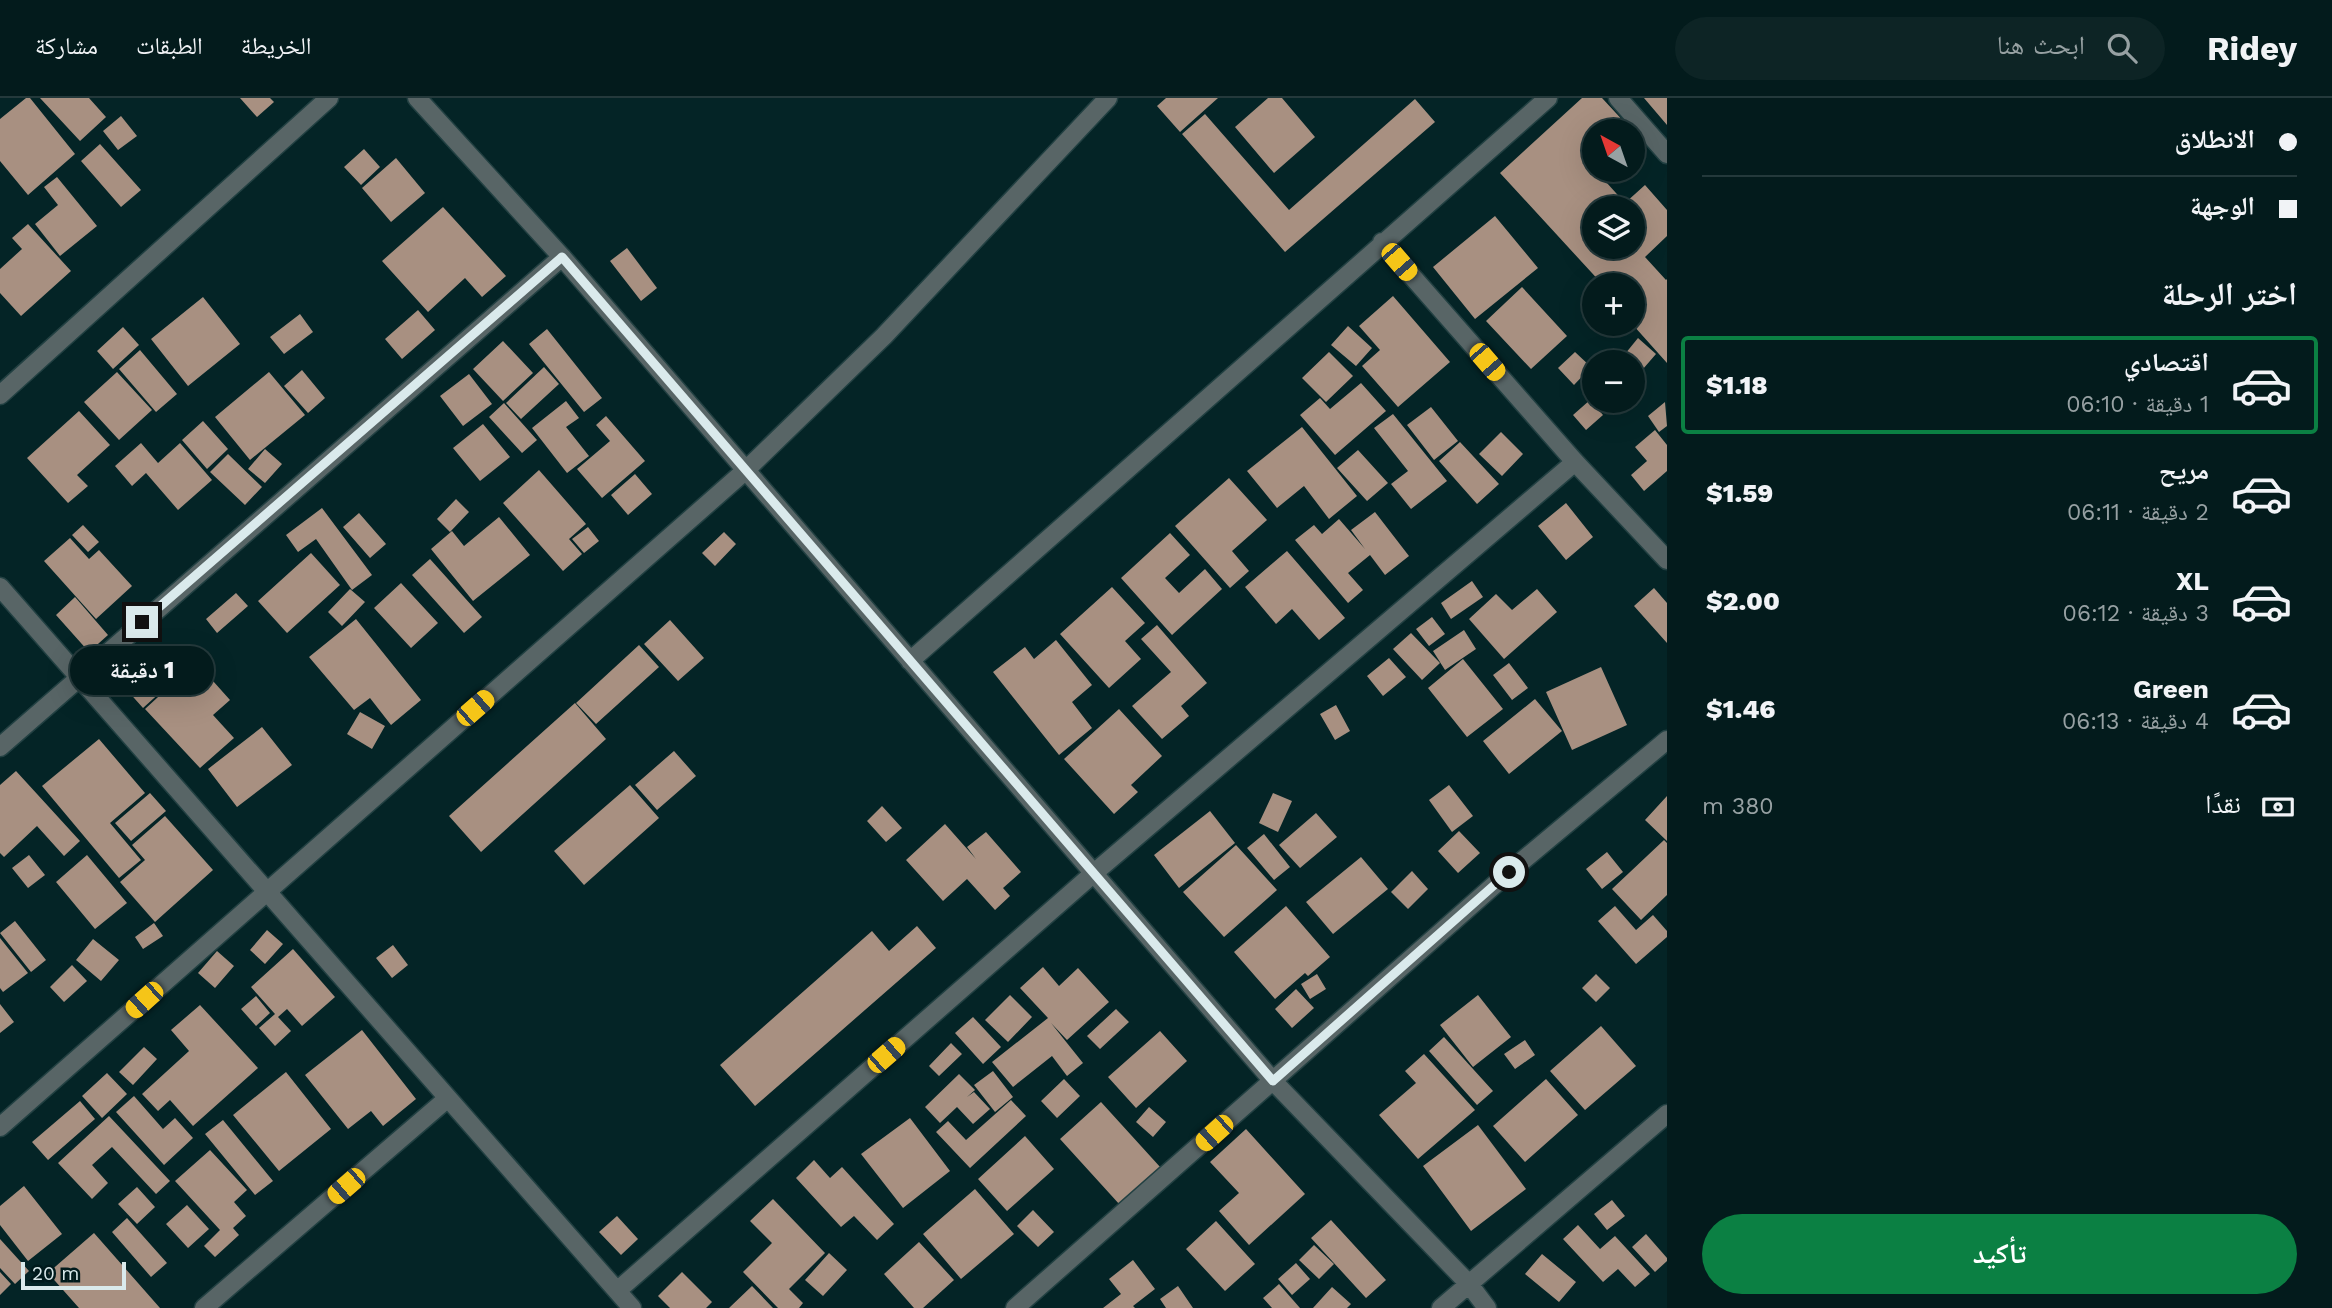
<!DOCTYPE html>
<html lang="ar">
<head>
<meta charset="utf-8">
<style>
  :root { --surface:#031b1c; --page:#0d2425; --text:#f1f3f6; --muted:#97a1a3; --line:#24393b; --accent:#0b8043 }
  body { margin:0; font-family:"Work Sans","Noto Naskh Arabic",sans-serif; background:var(--page); color:var(--text); direction:rtl; height:100vh; display:flex; flex-direction:column; font-size:26px; white-space:nowrap }
  * { box-sizing:border-box; margin:0 }
  p { font-size:23px; color:var(--muted) }
  .icon { flex:none; width:38px; height:38px; fill:none; stroke:currentColor; stroke-width:2; stroke-linecap:round; stroke-linejoin:round }
  .map { position:relative; flex:1; overflow:hidden; direction:ltr }
  .drawer { display:flex; flex-direction:column; background:var(--surface); width:665px }
  .drawer>* { flex:none }
  .banner { display:grid; align-content:center; height:154px; padding:0 35px; background:var(--surface) }
  .needle { width:46px; rotate:320deg }
  .fabs { position:absolute; left:1582px; top:21px; display:grid; gap:14px }
  .fabs a { display:grid; place-items:center; width:63px; height:63px; border-radius:50%; background:var(--surface); box-shadow:0 7px 28px #0002,0 0 0 2px var(--line); font-size:35px }
  .scale { position:absolute; left:21px; bottom:18px; width:105px; box-sizing:border-box; padding-left:7px; border:4px solid #daeaec; border-top:0; font-size:19px; line-height:24px; white-space:nowrap; color:#daeaec; -webkit-text-stroke:5px #001a1c; paint-order:stroke }
  .end { position:absolute; width:32px; height:32px; margin:-16px; border:9px solid #daeaec; background:#111; box-shadow:0 0 0 4px #111 }
  .from { border-radius:50% }
  .bubble { position:absolute; height:49px; border-radius:24px; background:var(--surface); box-shadow:0 7px 28px #0002,0 0 0 2px var(--line); font-size:23px; font-weight:800; line-height:49px; text-align:center; direction:rtl }
  .car { position:absolute; width:21px; height:42px; margin:-21px -10px; border-radius:9px; box-shadow:0 0 5px 2px #0007; background:linear-gradient(#f5c518 24%,#345 0 40%,#f5c518 0 76%,#345 0 86%,#f5c518 0) }
  .banner b { display:flex; align-items:center; gap:24px; height:66px; font-size:26px }
  .banner b+b { border-top:2px solid var(--line) }
  .banner i { width:18px; height:18px; background:var(--text) }
  ul { padding:0; list-style:none }
  li { display:flex; align-items:center; gap:21px; height:98px; margin:0 14px 10px; padding:0 21px; border:4px solid transparent; border-radius:7px }
  li div { flex:1 }
  li b { display:block; font-size:26px }
  li em { font-style:normal; font-weight:800 }
  li.selected { border-color:var(--accent) }
  li>.icon { width:63px; height:63px; stroke-width:1.5 }
  h2 { padding:0 35px; font-size:32px; line-height:84px }
  .pay { display:flex; align-items:center; gap:18px; height:77px; padding:0 35px; font-size:26px }
  .pay p { margin-inline-start:auto }
  .primary-button { display:flex; gap:14px; margin-top:auto; padding:14px 35px }
  .primary-button a { flex:1; height:80px; border-radius:42px; background:var(--accent); color:#fff; font-size:28px; font-weight:800; line-height:80px; text-align:center }
  header { display:flex; align-items:center; gap:42px; box-sizing:border-box; height:98px; padding:0 35px; background:var(--surface); border-bottom:2px solid var(--line) }
  header strong { font-size:33px }
  nav { display:flex; gap:38px; margin-inline-start:auto; font-size:24px }
  .search { width:490px; height:63px; background:var(--page); display:flex; align-items:center; gap:18px; box-sizing:border-box; padding:0 24px; border-radius:38px; color:var(--muted); font-size:26px }
  main { display:flex; flex:1; min-height:0 }
  .map>svg:first-child { display:block }
  .building { fill:#a89081; fill-rule:evenodd }
  .lines { fill:none; stroke-linecap:round; stroke-linejoin:round }
  .street-casing { stroke:#224042; stroke-width:21 }
  .street { stroke:#586566; stroke-width:18 }
  .route { stroke:#daeaec; stroke-width:9 }
</style>
</head>
<body>
<header>
<strong>Ridey</strong>
<div class="search"><svg class="icon" aria-label="search" viewBox="0 0 24 24"><circle cx="10" cy="10" r="6"/><path d="M15 15l6 6"/></svg>ابحث هنا</div>
<nav><a>الخريطة</a><a>الطبقات</a><a>مشاركة</a></nav>
</header>
<main>
<section class="drawer">
<div class="banner">
<b><i class="from"></i>الانطلاق</b>
<b><i></i>الوجهة</b>
</div>
<h2>اختر الرحلة</h2>
<ul>
<li class="selected"><svg class="icon" aria-label="car" viewBox="0 0 24 24"><path d="M5 17H2v-5l4-1 3-4h7l3 4 3 1v5h-3M9 17h6M6 11h13"/><circle cx="7" cy="17" r="2"/><circle cx="17" cy="17" r="2"/></svg><div><b>اقتصادي</b><p>1 دقيقة · 06:10</p></div><em>$1.18</em></li>
<li><svg class="icon" aria-label="car" viewBox="0 0 24 24"><path d="M5 17H2v-5l4-1 3-4h7l3 4 3 1v5h-3M9 17h6M6 11h13"/><circle cx="7" cy="17" r="2"/><circle cx="17" cy="17" r="2"/></svg><div><b>مريح</b><p>2 دقيقة · 06:11</p></div><em>$1.59</em></li>
<li><svg class="icon" aria-label="car" viewBox="0 0 24 24"><path d="M5 17H2v-5l4-1 3-4h7l3 4 3 1v5h-3M9 17h6M6 11h13"/><circle cx="7" cy="17" r="2"/><circle cx="17" cy="17" r="2"/></svg><div><b>XL</b><p>3 دقيقة · 06:12</p></div><em>$2.00</em></li>
<li><svg class="icon" aria-label="car" viewBox="0 0 24 24"><path d="M5 17H2v-5l4-1 3-4h7l3 4 3 1v5h-3M9 17h6M6 11h13"/><circle cx="7" cy="17" r="2"/><circle cx="17" cy="17" r="2"/></svg><div><b>Green</b><p>4 دقيقة · 06:13</p></div><em>$1.46</em></li>
</ul>
<div class="pay"><svg class="icon" aria-label="cash" viewBox="0 0 24 24"><path d="M3 7h18v10H3z"/><circle cx="12" cy="12" r="2"/></svg>نقدًا<p>380 m</p></div>
<div class="primary-button"><a>تأكيد</a></div>
</section>
<div class="map">
<svg width="1667" height="1210" viewBox="0 0 1667 1210">
  <rect width="100%" height="100%" fill="#042426"/>
  <!-- building -->
  <path class="building" d="M26 0H30L75 56 28 97 0 63V21Z
    M40 0H89L106 19 80 43Z
    M240 0H270L274 4 257 19Z
    M1166 0H1218L1180 34 1157 8Z
    M1268 0H1282L1315 39 1274 75 1235 29Z
    M1582 0H1602L1628 28 1622 33H1594V58L1588 64 1625 105 1645 87 1667 112V138L1645 159 1666 182 1667 181V265L1633 227V187H1603L1500 75ZM1594 110H1633V149H1594Z
    M1644 0H1667V27Z
    M1415 1 1435 24 1285 154 1182 36 1205 16 1289 112Z
    M121 18 137 38 118 52 103 33Z
    M100 46 141 92 121 109 81 63Z
    M364 51 380 69 361 87 344 69Z
    M396 60 425 95 391 124 362 90Z
    M57 79 97 128 60 158 35 126 58 107 44 89Z
    M443 109 506 178 482 199 465 180 428 214 382 163Z
    M1495 118 1538 170 1475 221 1433 169Z
    M28 126 71 173 21 218 0 195V171L22 151 12 140Z
    M627 150 657 190 641 203 610 163Z
    M1522 189 1567 238 1531 271 1486 223Z
    M1393 198 1450 264 1398 309 1362 268 1380 252 1359 228Z
    M203 199 240 246 188 288 151 241Z
    M418 212 435 232 402 261 385 241Z
    M300 216 313 234 284 256 270 239Z
    M1609 226H1632L1619 237Z
    M1348 228 1372 250 1356 268 1331 247Z
    M123 229 139 247 113 271 97 253Z
    M547 231 602 300 584 314 529 246Z
    M1638 240 1656 256 1643 271 1625 256Z
    M503 243 533 275 503 303 473 271Z
    M140 252 177 296 156 314 119 271Z
    M1329 254 1353 278 1326 304 1302 280Z
    M1575 254 1591 269 1574 287 1558 270Z
    M544 269 559 286 521 321 506 305Z
    M302 272 325 300 308 315 284 288Z
    M117 274 152 312 119 342 84 304Z
    M269 274 305 317 250 362 215 319Z
    M1633 275 1645 289 1633 300Z
    M469 276 492 306 463 328 440 298Z
    M1361 285 1386 313 1335 357 1300 317 1320 300 1330 311Z
    M1590 302 1603 317 1586 332 1573 317Z
    M566 303 579 320 566 329 589 358 567 375 532 330Z
    M1665 304 1667 328 1659 334 1648 318Z
    M504 305 537 342 522 355 489 319Z
    M1431 309 1458 343 1434 362 1407 327Z
    M79 313 110 347 77 377 88 388 68 405 27 360Z
    M1393 316 1447 383 1411 411 1391 386 1408 373 1374 330Z
    M606 318 645 363 602 400 577 371 610 343 596 327Z
    M203 323 228 351 207 371 182 342Z
    M483 326 510 359 480 383 453 350Z
    M1302 329 1357 398 1329 421 1304 388 1277 410 1247 373Z
    M1655 332 1667 347V373L1644 393 1631 377 1647 363 1635 349Z
    M1501 334 1523 356 1502 378 1479 356Z
    M1460 344 1499 386 1477 406 1439 363Z
    M141 345 158 365 180 345 212 382 178 412 146 375 132 388 115 368Z
    M265 351 282 366 265 385 248 371Z
    M1358 352 1388 385 1367 403 1337 370Z
    M228 356 262 389 245 407 210 374Z
    M539 372 586 426 569 441 582 456 563 473 503 405Z
    M635 376 652 396 628 417 611 397Z
    M1229 380 1267 422 1232 453 1249 473 1230 490 1175 428Z
    M456 401 469 414 450 434 437 421Z
    M1566 405 1593 439 1566 462 1538 428Z
    M322 410 372 477 352 492 316 441 298 454 286 437Z
    M1375 414 1409 458 1385 477 1370 457 1348 475 1363 492 1348 505 1295 442 1314 427 1322 436 1339 421 1365 451 1351 432Z
    M359 415 386 446 370 460 343 429Z
    M499 419 530 457 473 503 431 451 452 433 464 448Z
    M83 427 99 444 88 454 72 437Z
    M588 429 599 443 584 455 572 441Z
    M724 434 736 446 715 468 702 455Z
    M1170 435 1190 457 1165 480 1179 495 1205 471 1222 491 1172 537 1121 480Z
    M70 440 89 461 99 452 132 488 96 521 44 463Z
    M1287 453 1345 520 1319 542 1292 511 1276 526 1245 489Z
    M311 455 340 487 287 535 258 503Z
    M430 461 482 519 464 535 412 477Z
    M1472 483 1483 499 1451 521 1441 505Z
    M401 485 438 525 411 550 374 510Z
    M1112 489 1145 525 1125 543 1141 561 1109 590 1060 536Z
    M1654 490 1667 505V545L1634 508Z
    M350 491 365 504 342 528 328 514Z
    M1537 491 1557 514 1504 561 1469 521 1496 496 1512 512Z
    M236 495 248 508 217 535 206 521Z
    M75 499 108 537 89 554 56 517Z
    M1432 519 1445 536 1429 548 1416 531Z
    M356 521 421 602 391 627 370 600 354 612 309 559Z
    M670 522 704 560 678 583 644 546Z
    M1157 527 1207 585 1181 608 1189 618 1162 641 1132 608 1171 574 1141 541Z
    M1464 532 1476 551 1445 572 1433 553Z
    M1411 535 1440 565 1422 582 1393 551Z
    M1056 542 1092 587 1072 604 1092 630 1059 657 993 574 1025 549 1034 561Z
    M639 547 659 569 596 626 576 605Z
    M149 555 174 582 143 610 118 582Z
    M1389 560 1406 579 1383 598 1367 578Z
    M1463 561 1503 611 1467 639 1428 590Z
    M196 564 230 602 213 617 234 640 200 670 145 611Z
    M1509 565 1528 590 1512 602 1493 577Z
    M1601 569 1627 627 1572 652 1546 594Z
    M1535 601 1562 633 1509 676 1483 643Z
    M575 605 606 641 481 754 449 718Z
    M1336 607 1350 633 1335 642 1320 616Z
    M1119 611 1162 658 1131 687 1138 694 1114 716 1064 661Z
    M360 614 385 628 372 651 347 636Z
    M262 629 292 667 237 709 208 671Z
    M99 641 145 695 110 725 141 762 119 780 42 688Z
    M674 653 696 678 657 712 635 687Z
    M16 673 80 743 64 758 37 728 4 759 0 755V687Z
    M630 687 659 720 584 787 554 753Z
    M1449 687 1473 718 1452 734 1429 702Z
    M150 695 166 713 131 743 115 725Z
    M1273 695 1292 703 1278 734 1259 725Z
    M1667 698V743L1645 722Z
    M882 708 902 730 886 744 867 723Z
    M1210 713 1235 745 1179 790 1154 757Z
    M1316 715 1337 739 1300 770 1279 747Z
    M165 718 213 772 155 824 120 784 145 762 132 747Z
    M945 726 976 761 967 749 986 734 1021 774 1003 790 1010 798 995 812 967 781 943 803 906 762Z
    M1459 733 1480 755 1458 775 1438 753Z
    M1264 736 1290 769 1274 782 1247 750Z
    M1664 742 1667 745V797L1641 822 1612 791Z
    M1236 747 1277 792 1224 839 1183 794Z
    M1607 754 1623 774 1602 791 1586 771Z
    M29 757 45 777 28 790 12 770Z
    M87 757 127 805 95 831 56 784Z
    M1361 759 1388 791 1333 836 1306 804Z
    M1412 773 1428 791 1408 811 1391 794Z
    M1286 808 1330 859 1308 878 1305 875 1275 901 1234 854Z
    M1615 808 1636 832 1653 817 1667 833V839L1636 866 1598 823Z
    M15 823 46 862 31 874 0 835Z
    M154 825 163 838 143 851 135 839Z
    M917 828 936 850 755 1008 720 967 872 833 889 853Z
    M267 832 283 846 265 866 250 852Z
    M0 840 28 875 3 894 0 890Z
    M93 841 119 862 101 883 76 862Z
    M393 847 408 867 392 880 376 860Z
    M293 851 335 899 302 928 287 911 278 919 291 933 275 948 259 930 275 916 251 889Z
    M217 853 234 868 215 890 198 875Z
    M72 867 87 883 64 904 50 889Z
    M1043 869 1059 888 1078 870 1109 904 1067 942 1051 925 1083 965 1067 978 1052 958 1013 989 992 964 1048 920 1020 890Z
    M1317 876 1326 891 1310 901 1301 886Z
    M1596 876 1610 890 1596 904 1582 890Z
    M1296 891 1314 910 1292 930 1275 911Z
    M1010 897 1032 919 1008 944 985 922Z
    M1478 897 1511 939 1473 969 1440 927Z
    M256 898 270 915 256 928 241 911Z
    M0 906 14 924 0 935Z
    M200 907 258 970 193 1028 170 1002 158 1013 142 996 189 953 171 932Z
    M1116 911 1129 924 1100 951 1087 938Z
    M973 919 1001 949 983 966 955 935Z
    M1601 928 1636 968 1585 1012 1550 973Z
    M362 932 416 1001 383 1028 371 1013 348 1031 305 977Z
    M1160 933 1187 963 1136 1010 1108 979Z
    M1444 939 1493 993 1477 1007 1429 953Z
    M1525 942 1535 957 1515 971 1504 956Z
    M951 945 962 956 939 978 929 968Z
    M144 949 157 961 133 987 119 974Z
    M1424 956 1475 1012 1418 1061 1379 1017 1416 985 1405 973Z
    M993 973 1013 999 995 1014 974 987Z
    M286 974 331 1031 279 1073 233 1017Z
    M107 975 127 996 102 1020 82 998Z
    M959 976 975 992 967 999 974 994 990 1011 973 1026 957 1009 940 1025 925 1009Z
    M1064 981 1080 998 1057 1020 1041 1003Z
    M1546 981 1578 1017 1525 1064 1493 1028Z
    M134 998 163 1031 175 1020 193 1040 164 1067 116 1014Z
    M1011 1002 1026 1018 970 1070 936 1034 948 1023 966 1042Z
    M80 1003 95 1021 48 1062 32 1044Z
    M1101 1004 1161 1070 1120 1107 1060 1041Z
    M1149 1009 1166 1024 1153 1039 1136 1024Z
    M109 1018 170 1083 156 1096 112 1049 92 1067 108 1085 92 1101 58 1065Z
    M910 1020 950 1073 903 1110 861 1056Z
    M223 1022 273 1083 255 1097 205 1036Z
    M1478 1027 1526 1091 1471 1133 1423 1068Z
    M1246 1031 1305 1096 1249 1147 1219 1113 1239 1095 1210 1064Z
    M1025 1038 1054 1071 1007 1113 978 1081Z
    M210 1052 247 1092 234 1104 246 1118 233 1130 239 1137 215 1159 204 1148 220 1132 175 1083Z
    M814 1062 830 1080 842 1069 894 1126 877 1142 854 1118 841 1129 796 1080Z
    M24 1088 62 1136 28 1163 0 1127V1108Z
    M137 1089 155 1109 137 1126 118 1106Z
    M975 1091 1014 1136 961 1181 923 1136Z
    M773 1101 825 1155 789 1191 803 1205 799 1210H778L743 1174 772 1145 750 1123Z
    M1612 1102 1625 1118 1607 1132 1594 1116Z
    M187 1107 209 1131 188 1150 166 1126Z
    M1033 1112 1054 1134 1038 1149 1017 1128Z
    M617 1118 638 1141 621 1157 599 1134Z
    M127 1120 167 1165 151 1179 112 1134Z
    M1331 1122 1386 1182 1366 1200 1311 1140Z
    M1216 1123 1255 1166 1225 1193 1186 1151Z
    M1578 1127 1600 1151 1615 1138 1650 1176 1635 1189 1618 1171 1603 1184 1563 1141Z
    M94 1135 160 1210H79L48 1175Z
    M1646 1136 1667 1160V1163L1655 1174 1632 1149Z
    M0 1141 29 1173 15 1186 0 1170Z
    M919 1144 954 1182 923 1210H914L884 1176Z
    M1314 1147 1334 1166 1319 1181 1299 1162Z
    M829 1155 847 1172 823 1198 805 1182Z
    M1542 1156 1576 1184 1559 1204 1525 1176Z
    M1133 1162 1155 1191 1133 1208 1135 1210H1103L1121 1196 1109 1181Z
    M1296 1165 1310 1181 1292 1197 1278 1181Z
    M0 1174 11 1186 0 1197Z
    M682 1174 712 1204 706 1210H670L658 1198Z
    M1279 1186 1300 1210H1272L1263 1200Z
    M752 1188 773 1210H729Z
    M1178 1188 1193 1210H1166L1160 1201Z
    M1332 1189 1351 1206 1347 1210H1313Z"/>
  <g class="lines">
    <!-- street casing -->
    <g class="street-casing">
      <path id="street" d="M417 0 562 159 1273 983 1469 1186 1487 1210
        M1618 0 1667 56
        M1382 144 1575 364 1667 462
        M0 297 329 0
        M0 489 632 1210
        M910 563 1548 0
        M0 649 562 159
        M0 1029 746 372 884 238 1108 0
        M617 1193 1094 775 1575 364
        M204 1210 448 1000
        M1015 1210 1509 774 1667 642
        M1441 1210 1667 1016"/>
    </g>
    <!-- street -->
    <use href="#street" class="street"/>
  </g>
  <g class="lines">
    <!-- route -->
    <path class="route" d="M142 524 562 159 1273 983 1509 774"/>
  </g>
</svg>
<div class="fabs">
<a><svg class="needle" viewBox="-14 -14 28 28"><path d="M0-13l5 13h-10z" fill="#e53935"/><path d="M0 13l5-13h-10z" fill="#97a1a3"/></svg></a>
<a><svg class="icon" aria-label="layers" viewBox="0 0 24 24"><path d="M12 4l9 5-9 5-9-5zM3 14l9 5 9-5"/></svg></a>
<a>+</a>
<a>−</a>
</div>
<div class="scale">20 m</div>
<i class="end from" style="left:1509px;top:774px"></i>
<i class="end" style="left:142px;top:524px"></i>
<div class="bubble" style="left:70px;top:548px;width:144px">1 دقيقة</div>
<i class="car" style="left:1399px;top:164px;rotate:139deg"></i>
<i class="car" style="left:1487px;top:264px;rotate:139deg"></i>
<i class="car" style="left:475px;top:610px;rotate:49deg"></i>
<i class="car" style="left:144px;top:902px;rotate:228deg"></i>
<i class="car" style="left:886px;top:957px;rotate:49deg"></i>
<i class="car" style="left:1214px;top:1035px;rotate:228deg"></i>
<i class="car" style="left:346px;top:1088px;rotate:229deg"></i>
</div>
</main>
</body>
</html>
